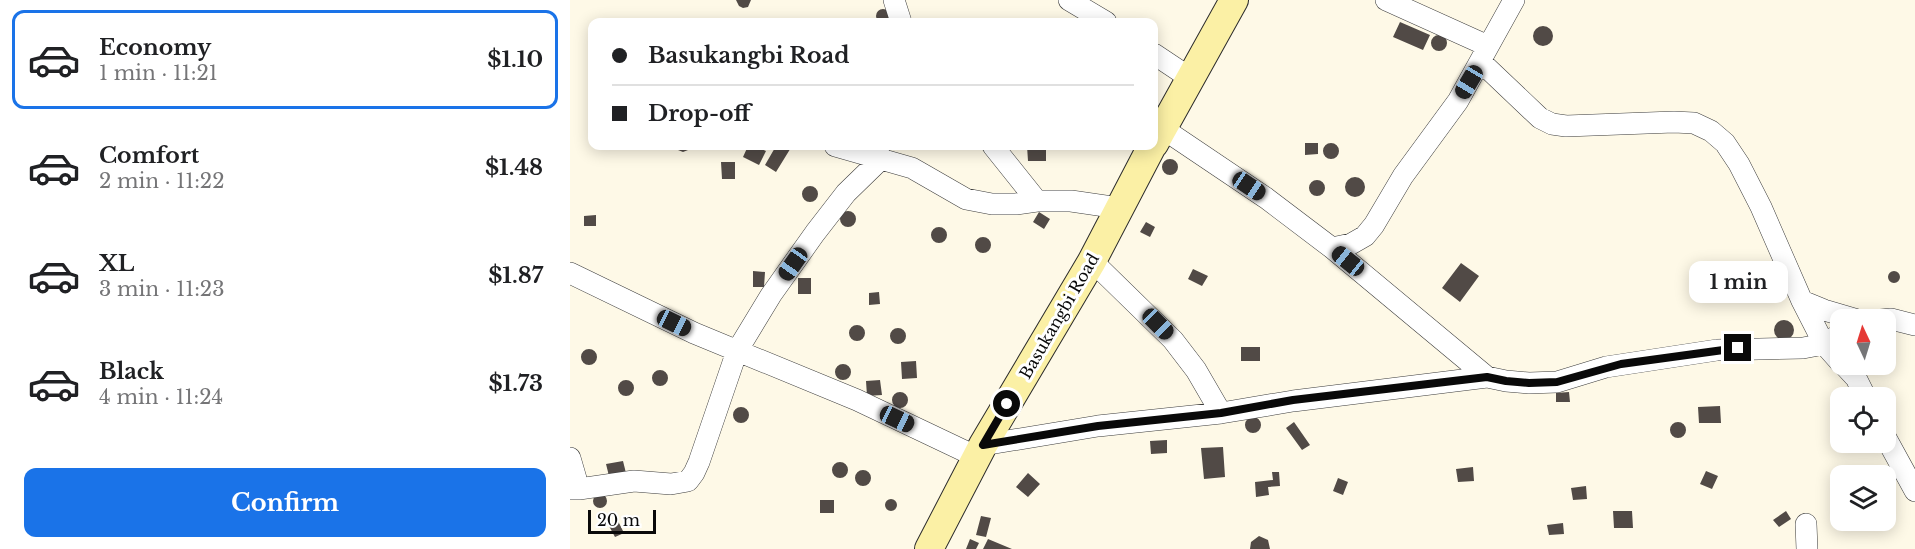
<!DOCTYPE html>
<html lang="en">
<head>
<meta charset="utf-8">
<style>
  :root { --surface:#fff; --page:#f2f2f2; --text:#202124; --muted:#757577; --line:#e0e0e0; --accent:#1a73e8 }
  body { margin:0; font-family:"Libre Baskerville",serif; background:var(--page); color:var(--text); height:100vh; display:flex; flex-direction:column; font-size:22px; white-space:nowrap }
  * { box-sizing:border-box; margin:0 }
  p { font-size:20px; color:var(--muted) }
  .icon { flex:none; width:33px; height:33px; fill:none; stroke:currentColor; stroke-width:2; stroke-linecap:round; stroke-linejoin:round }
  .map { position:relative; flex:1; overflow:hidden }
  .sheet { display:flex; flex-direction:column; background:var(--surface); width:570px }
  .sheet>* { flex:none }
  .guide { position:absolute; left:18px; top:18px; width:570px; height:132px; border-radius:12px; box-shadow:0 3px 15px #0003; display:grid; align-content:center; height:132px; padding:0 24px; background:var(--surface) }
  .needle { width:39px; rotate:356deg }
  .buttons { position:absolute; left:1260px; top:309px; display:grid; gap:12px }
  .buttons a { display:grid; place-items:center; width:66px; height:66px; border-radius:12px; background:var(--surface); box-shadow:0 3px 15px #0003; font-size:30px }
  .scale { position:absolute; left:18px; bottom:15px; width:68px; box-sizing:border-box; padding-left:6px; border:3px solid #090909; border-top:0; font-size:16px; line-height:21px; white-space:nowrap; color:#090909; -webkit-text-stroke:4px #fff; paint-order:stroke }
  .end { position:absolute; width:27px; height:27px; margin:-14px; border:8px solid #090909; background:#fff; box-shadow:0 0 0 3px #fff }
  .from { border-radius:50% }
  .bubble { position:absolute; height:42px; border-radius:12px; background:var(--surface); box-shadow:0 3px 15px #0003; font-size:20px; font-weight:700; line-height:42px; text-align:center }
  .car { position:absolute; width:18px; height:36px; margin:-18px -9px; border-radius:8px; box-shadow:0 0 4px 2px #0007; background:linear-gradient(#222 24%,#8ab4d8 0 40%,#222 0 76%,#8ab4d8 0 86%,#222 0) }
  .guide b { display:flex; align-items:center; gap:21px; height:57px; font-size:22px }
  .guide b+b { border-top:2px solid var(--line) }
  .guide i { width:15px; height:15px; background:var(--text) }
  ul { padding:10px 0 0; list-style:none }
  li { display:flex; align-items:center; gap:18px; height:99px; margin:0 12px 9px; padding:0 12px; border:3px solid transparent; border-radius:12px }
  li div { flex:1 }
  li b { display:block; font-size:22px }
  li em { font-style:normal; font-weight:700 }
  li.on { border-color:var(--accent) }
  li>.icon { width:54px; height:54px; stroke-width:1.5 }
  .primary-button { display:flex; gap:12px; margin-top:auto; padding:12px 24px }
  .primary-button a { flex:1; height:69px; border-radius:12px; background:var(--accent); color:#fff; font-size:24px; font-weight:700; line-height:69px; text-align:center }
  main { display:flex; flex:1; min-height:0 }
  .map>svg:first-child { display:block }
  .building { fill:#514a46 }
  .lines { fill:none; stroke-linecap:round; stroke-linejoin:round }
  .street-casing { stroke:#3c3c3c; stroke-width:22 }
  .secondary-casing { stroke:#2b2b2b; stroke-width:30 }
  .street { stroke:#fff; stroke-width:21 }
  .secondary { stroke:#fbf0a5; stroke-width:28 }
  .route { stroke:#090909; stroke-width:8 }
  .labels { text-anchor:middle; stroke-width:6; stroke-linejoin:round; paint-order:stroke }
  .street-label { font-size:16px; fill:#090909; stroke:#fff }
</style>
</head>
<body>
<main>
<section class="sheet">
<ul>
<li class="on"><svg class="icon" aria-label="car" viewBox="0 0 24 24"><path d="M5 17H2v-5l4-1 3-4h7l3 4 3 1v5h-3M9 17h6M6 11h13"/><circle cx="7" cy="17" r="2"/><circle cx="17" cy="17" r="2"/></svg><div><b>Economy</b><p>1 min · 11:21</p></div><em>$1.10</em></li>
<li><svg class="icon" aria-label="car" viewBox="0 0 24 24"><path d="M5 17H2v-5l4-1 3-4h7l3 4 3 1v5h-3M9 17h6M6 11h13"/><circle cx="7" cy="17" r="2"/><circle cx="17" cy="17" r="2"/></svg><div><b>Comfort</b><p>2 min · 11:22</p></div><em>$1.48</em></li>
<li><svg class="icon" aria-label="car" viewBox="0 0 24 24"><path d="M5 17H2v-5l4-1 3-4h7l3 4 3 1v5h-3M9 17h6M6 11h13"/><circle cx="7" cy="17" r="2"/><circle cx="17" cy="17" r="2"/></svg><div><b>XL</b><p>3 min · 11:23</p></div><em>$1.87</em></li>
<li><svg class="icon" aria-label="car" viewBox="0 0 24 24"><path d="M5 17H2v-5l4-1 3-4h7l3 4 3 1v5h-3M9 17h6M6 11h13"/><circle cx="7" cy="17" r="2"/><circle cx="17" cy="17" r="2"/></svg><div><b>Black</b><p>4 min · 11:24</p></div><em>$1.73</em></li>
</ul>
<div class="primary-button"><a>Confirm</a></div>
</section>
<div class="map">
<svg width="1345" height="549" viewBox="0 0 1345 549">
  <rect width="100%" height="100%" fill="#fef9e7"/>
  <!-- building -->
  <path class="building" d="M166 0H181L178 7 173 8 169 6Z
    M306 16a7 7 0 1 1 14 0a7 7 0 1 1-14 0Z
    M830 22 860 35 853 50 823 37Z
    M963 36a10 10 0 1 1 20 0a10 10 0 1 1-20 0Z
    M861 43a8 8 0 1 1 16 0a8 8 0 1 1-16 0Z
    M735 143H748V154L735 155Z
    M753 151a8 8 0 1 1 16 0a8 8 0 1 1-16 0Z
    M106 146H122L118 150 113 152 108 150Z
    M178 146H185L196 151 189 165 173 157Z
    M206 146H222L206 172 195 165Z
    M457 146H476V161H458Z
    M592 167a8 8 0 1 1 16 0a8 8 0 1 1-16 0Z
    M151 162H165V179H152Z
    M775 187a10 10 0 1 1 20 0a10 10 0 1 1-20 0Z
    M739 188a8 8 0 1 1 16 0a8 8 0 1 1-16 0Z
    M232 194a8 8 0 1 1 16 0a8 8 0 1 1-16 0Z
    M270 219a8 8 0 1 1 16 0a8 8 0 1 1-16 0Z
    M469 212 480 219 474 229 463 222Z
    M26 215V226H14V216Z
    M576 222 585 227 580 237 570 232Z
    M361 235a8 8 0 1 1 16 0a8 8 0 1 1-16 0Z
    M405 245a8 8 0 1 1 16 0a8 8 0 1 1-16 0Z
    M891 263 909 276 890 302 872 288Z
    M623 269 638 276 632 286 618 279Z
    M183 271 195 272 194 287H183Z
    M1318 277a6 6 0 1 1 12 0a6 6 0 1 1-12 0Z
    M228 278H241V294H228Z
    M309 292 310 304 299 305V293Z
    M1204 330a10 10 0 1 1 20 0a10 10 0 1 1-20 0Z
    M279 333a8 8 0 1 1 16 0a8 8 0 1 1-16 0Z
    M320 336a8 8 0 1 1 16 0a8 8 0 1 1-16 0Z
    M671 347H690V361H671Z
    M11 357a8 8 0 1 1 16 0a8 8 0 1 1-16 0Z
    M346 361 347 378 332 379 331 362Z
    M265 372a8 8 0 1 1 16 0a8 8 0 1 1-16 0Z
    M82 378a8 8 0 1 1 16 0a8 8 0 1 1-16 0Z
    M310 380 312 395 297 396 296 381Z
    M48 388a8 8 0 1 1 16 0a8 8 0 1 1-16 0Z
    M999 392 1000 402H986V393Z
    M322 400a8 8 0 1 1 16 0a8 8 0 1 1-16 0Z
    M1150 406 1151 423H1129L1128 407Z
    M163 415a8 8 0 1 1 16 0a8 8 0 1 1-16 0Z
    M675 425a8 8 0 1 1 16 0a8 8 0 1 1-16 0Z
    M724 422 740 445 732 450 716 428Z
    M1100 430a8 8 0 1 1 16 0a8 8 0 1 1-16 0Z
    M597 440V453L581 454 580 441Z
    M653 447 655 477 634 479 631 448Z
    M53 461 56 473 39 476 36 464Z
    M262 470a8 8 0 1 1 16 0a8 8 0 1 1-16 0Z
    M903 467 904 481 888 482 886 469Z
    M285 478a8 8 0 1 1 16 0a8 8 0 1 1-16 0Z
    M1136 471 1148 476 1142 489 1130 484Z
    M702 472H709L710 486 698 487 699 495 686 497 685 482 703 480Z
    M458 473 470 484 458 497 446 487Z
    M768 478 778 482 773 495 763 491Z
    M1016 486 1017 499 1003 500 1001 488Z
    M23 501a7 7 0 1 1 14 0a7 7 0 1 1-14 0Z
    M315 505a6 6 0 1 1 12 0a6 6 0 1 1-12 0Z
    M250 500H264V513H250Z
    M1043 511H1062L1063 528H1044Z
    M1216 511 1221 519 1209 527 1203 520Z
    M411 516 421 518 416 537 406 535Z
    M48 521 54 533 45 537 39 526Z
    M993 523 994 534 979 535 977 525Z
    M689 536 698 540 700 549H680L681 542Z
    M400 539 409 543 406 549H396Z
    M418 539 442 549H413Z"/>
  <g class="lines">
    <!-- street casing -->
    <g class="street-casing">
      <path id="street" d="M324 0 331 22
        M499 0 536 22
        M816 0 918 46
        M584 54 620 78
        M911 62 970 118 982 124 996 126 1104 122 1124 123 1141 131 1155 143 1169 164 1191 207 1232 301 1254 344 1270 362
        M592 128 696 198 762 248 917 377 936 381 959 383 987 382 1036 367 1147 350 1233 348 1254 344 1270 334
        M265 146 342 168 396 199 422 204H446L467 201H501L549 208
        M423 146 467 201
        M762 248 781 244 795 236 804 225 833 176 888 101 944 0
        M522 261 603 340 626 370 651 413
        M0 273 124 333 287 400 407 457
        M1232 301 1254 310 1288 320
        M1311 320 1321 319 1345 325
        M1273 364 1286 378 1296 398
        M1316 438 1345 491
        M413 445 528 426 651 413 723 401 917 377
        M0 458 9 489
        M0 489H9L64 481 101 484 118 481 124 473 129 462 167 351 201 295 245 233 276 193 312 158
        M1236 524 1237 549"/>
    </g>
    <!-- secondary casing -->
    <g class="secondary-casing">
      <path id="secondary" d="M584 144 664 0
        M359 549 413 445 522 261 582 146"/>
    </g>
    <!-- street -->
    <use href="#street" class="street"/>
    <!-- secondary -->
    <use href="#secondary" class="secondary"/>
  </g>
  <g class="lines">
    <!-- route -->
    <path class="route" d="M437 404 413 445 528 426 651 413 723 400 917 377 936 381 959 383 987 382 1051 364 1168 348"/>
  </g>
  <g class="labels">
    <!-- street labels -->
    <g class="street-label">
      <text transform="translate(489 316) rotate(-60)" y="6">Basukangbi Road</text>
    </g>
  </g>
</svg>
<div class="buttons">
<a><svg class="needle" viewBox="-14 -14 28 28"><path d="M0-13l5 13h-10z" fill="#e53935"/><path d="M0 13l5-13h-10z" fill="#757577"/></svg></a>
<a><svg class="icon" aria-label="locate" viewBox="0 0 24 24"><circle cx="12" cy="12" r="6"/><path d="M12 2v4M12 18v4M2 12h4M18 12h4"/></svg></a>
<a><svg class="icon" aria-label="layers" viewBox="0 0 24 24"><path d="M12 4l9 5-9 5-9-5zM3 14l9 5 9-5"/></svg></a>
</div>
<div class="scale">20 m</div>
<i class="end from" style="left:437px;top:404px"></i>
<i class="end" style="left:1168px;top:348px"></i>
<div class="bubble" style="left:1119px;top:261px;width:99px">1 min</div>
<i class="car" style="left:899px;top:82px;rotate:211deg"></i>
<i class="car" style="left:679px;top:186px;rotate:124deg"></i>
<i class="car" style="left:778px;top:261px;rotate:309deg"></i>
<i class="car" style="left:223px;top:264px;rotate:215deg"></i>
<i class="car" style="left:104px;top:323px;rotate:116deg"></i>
<i class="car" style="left:588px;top:324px;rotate:135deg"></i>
<i class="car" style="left:327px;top:419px;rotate:115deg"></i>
<div class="guide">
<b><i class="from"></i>Basukangbi Road</b>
<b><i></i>Drop-off</b>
</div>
</div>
</main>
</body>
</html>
